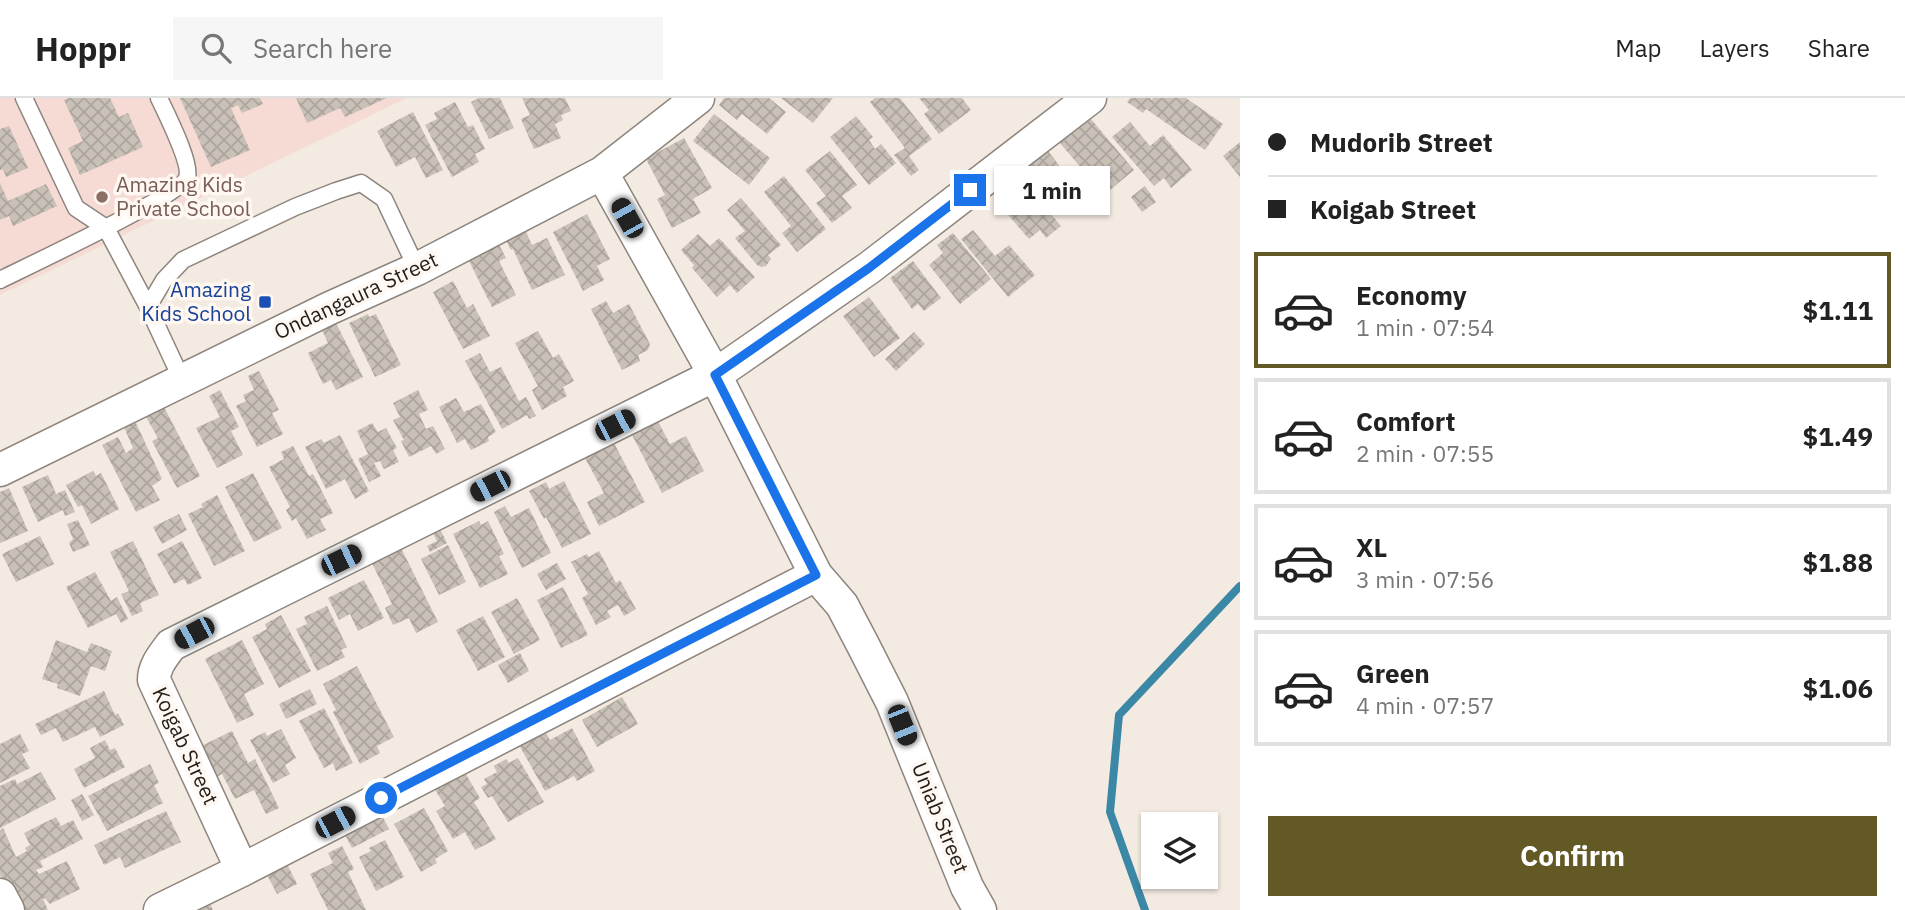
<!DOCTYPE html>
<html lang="en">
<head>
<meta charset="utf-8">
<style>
  :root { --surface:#fff; --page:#f6f6f6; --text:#222; --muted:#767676; --line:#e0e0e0; --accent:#625925 }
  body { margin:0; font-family:"IBM Plex Sans",sans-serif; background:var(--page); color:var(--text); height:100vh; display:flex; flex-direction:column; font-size:26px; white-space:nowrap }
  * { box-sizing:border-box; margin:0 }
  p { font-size:23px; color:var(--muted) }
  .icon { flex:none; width:38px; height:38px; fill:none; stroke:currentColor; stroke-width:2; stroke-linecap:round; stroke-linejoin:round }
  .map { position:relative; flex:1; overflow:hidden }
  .details { display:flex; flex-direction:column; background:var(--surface); width:665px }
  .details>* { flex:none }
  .hud { display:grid; align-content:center; height:154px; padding:0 28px; background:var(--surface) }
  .fabs { position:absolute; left:1141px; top:714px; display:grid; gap:14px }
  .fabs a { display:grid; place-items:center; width:77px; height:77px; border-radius:0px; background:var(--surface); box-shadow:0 2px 5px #0004; font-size:35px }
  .end { position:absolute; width:32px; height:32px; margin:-16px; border:9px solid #1a73e8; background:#fff; box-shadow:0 0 0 4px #fff }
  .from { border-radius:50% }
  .bubble { position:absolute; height:49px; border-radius:0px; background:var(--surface); box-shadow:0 2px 5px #0004; font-size:23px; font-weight:800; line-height:49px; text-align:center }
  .car { position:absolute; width:21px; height:42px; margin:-21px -10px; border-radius:9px; box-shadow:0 0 5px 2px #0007; background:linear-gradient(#222 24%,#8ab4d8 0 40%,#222 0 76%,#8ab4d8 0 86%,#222 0) }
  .hud b { display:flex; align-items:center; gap:24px; height:66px; font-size:26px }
  .hud b+b { border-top:2px solid var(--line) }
  .hud i { width:18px; height:18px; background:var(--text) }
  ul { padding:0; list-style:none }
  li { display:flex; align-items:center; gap:21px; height:116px; margin:0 14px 10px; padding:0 14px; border:4px solid var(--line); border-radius:0px }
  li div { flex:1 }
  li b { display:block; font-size:26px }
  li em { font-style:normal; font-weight:800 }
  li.active { border-color:var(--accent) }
  li>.icon { width:63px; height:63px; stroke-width:1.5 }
  .cta { display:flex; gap:14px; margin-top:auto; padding:14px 28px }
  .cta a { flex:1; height:80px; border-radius:0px; background:var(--accent); color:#fff; font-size:28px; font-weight:800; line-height:80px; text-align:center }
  header { display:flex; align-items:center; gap:42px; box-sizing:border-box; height:98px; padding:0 35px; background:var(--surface); border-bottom:2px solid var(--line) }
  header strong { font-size:33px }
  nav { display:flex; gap:38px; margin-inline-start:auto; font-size:24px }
  .search { width:490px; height:63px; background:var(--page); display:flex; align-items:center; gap:18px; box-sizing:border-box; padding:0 24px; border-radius:0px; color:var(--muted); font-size:26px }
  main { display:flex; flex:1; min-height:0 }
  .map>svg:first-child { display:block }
  .education { fill:#f5dbd4 }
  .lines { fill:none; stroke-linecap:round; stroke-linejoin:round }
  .stream { stroke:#3b87a6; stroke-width:8 }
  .building { fill:url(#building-cross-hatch) }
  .lane-casing { stroke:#8d847d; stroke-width:19 }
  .street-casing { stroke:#8d847d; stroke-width:35 }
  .lane { stroke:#fff; stroke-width:16 }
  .street { stroke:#fff; stroke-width:32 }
  .route { stroke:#1a73e8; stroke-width:9 }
  .education-dot { fill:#8d6e63; stroke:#fff7f1; stroke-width:2.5 }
  .transit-dot { fill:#1a4fb4; stroke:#fff7f1; stroke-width:2.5 }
  .labels { text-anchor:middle; stroke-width:7; stroke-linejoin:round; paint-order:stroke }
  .education-label { font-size:21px; fill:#785e54; stroke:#fff7f1; text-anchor:start }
  .transit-label { font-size:21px; fill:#164399; stroke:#fff7f1; text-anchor:end }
  .street-label { font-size:21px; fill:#211e1b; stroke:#fff7f1 }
</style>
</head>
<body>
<header>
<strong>Hoppr</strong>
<div class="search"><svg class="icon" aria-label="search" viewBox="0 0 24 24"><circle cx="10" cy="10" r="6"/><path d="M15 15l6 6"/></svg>Search here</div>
<nav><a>Map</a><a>Layers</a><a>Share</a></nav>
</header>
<main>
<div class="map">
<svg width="1240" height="812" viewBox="0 0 1240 812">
  <defs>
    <pattern id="building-cross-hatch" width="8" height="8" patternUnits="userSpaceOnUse" patternTransform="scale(1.75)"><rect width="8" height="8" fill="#c9c0b8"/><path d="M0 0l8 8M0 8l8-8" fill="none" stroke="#aca59e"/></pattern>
  </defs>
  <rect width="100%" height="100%" fill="#f3eae1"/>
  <!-- education -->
  <path class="education" d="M0 0H407L0 197Z"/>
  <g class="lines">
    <!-- stream -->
    <path class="stream" d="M1145 812 1110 714 1119 617 1240 488"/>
  </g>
  <!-- building -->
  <path class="building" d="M68 0H110L119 19 128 15 143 49 80 77 68 50 83 43 64 2Z
    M180 0H260L263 6 242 15 238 7 231 10 250 52 211 69Z
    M296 0H387L345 19 340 10 307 25Z
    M479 0H500L514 30 489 41 471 4Z
    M522 0H565L571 13 561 17 563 22 555 26 561 40 534 51 521 21 530 17Z
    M724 0H769L786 14 767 36 742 16 737 22 719 7Z
    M781 0H833L813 25Z
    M875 0H900L932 41 909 58 919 72 911 78 894 57 905 50 870 4Z
    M919 0H962L971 12 939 36 924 16 929 12Z
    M1130 0H1150L1152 2 1153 0H1186L1223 26 1205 52 1146 11 1143 15 1127 4Z
    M455 4 468 29 473 27 485 51 475 56 479 64 452 79 425 27 437 21 434 15Z
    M413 14 443 72 426 80 415 59 396 69 377 33Z
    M714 16 770 60 749 87 693 43Z
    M856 18 873 39 869 42 875 51 881 46 896 65 869 87 830 39Z
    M1090 20 1134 72 1104 97 1060 45Z
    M1130 24 1150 48 1163 37 1192 72 1171 90 1164 80 1154 88 1112 39Z
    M9 28 28 70 6 79 3 71 0 72V31Z
    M684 40 712 90 693 101 701 115 672 130 657 101 665 97 647 63 649 59Z
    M1240 44V79L1223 58Z
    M1045 49 1071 83 1047 101 1032 82 1035 80 1024 65Z
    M830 53 857 87 842 98 852 110 832 125 816 105 826 98 805 72Z
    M784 78 826 131 797 154 782 135 791 128 764 94Z
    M0 85 8 103 46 86 57 108 13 128 9 118 0 122Z
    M1145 88 1156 104 1142 114 1131 99Z
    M1030 91 1061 128 1046 140 1040 132 1029 141 1004 112Z
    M741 100 781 147 768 157 771 161 766 168 761 169 757 167 735 140 745 133 727 112Z
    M587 116 610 161 597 168 604 182 583 193 553 134Z
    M521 123 532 147 547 140 565 177 532 192 513 151 511 152 501 132Z
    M973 132 995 158 1009 147 1035 177 1008 199 961 141Z
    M953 135 991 181 960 206 929 167 943 155 937 147Z
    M698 136 710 148 719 140 755 179 737 195 730 187 717 199 692 170 694 167 681 152Z
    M496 141 506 160 499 163 516 197 492 209 465 155Z
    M913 163 941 200 924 213 918 206 912 211 890 180Z
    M453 183 467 210 473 206 490 238 463 251 433 194Z
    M869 199 900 240 874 259 843 218Z
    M606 203 613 215 629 206 650 246 648 252 638 257 640 263 622 272 591 211Z
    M368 216 369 219 376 216 401 267 375 279 349 225Z
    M336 225 363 279 336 292 331 282 323 286 308 255 328 245 322 232Z
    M538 233 553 260 559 256 574 283 563 289 567 298 542 312 532 292 538 288 515 245Z
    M914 234 925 246 896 273 885 261Z
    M480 255 490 274 501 269 519 303 526 299 536 318 529 321 527 317 502 331 465 263Z
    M259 273 279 312 272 315 283 336 257 349 236 308 246 303 243 297 254 292 248 278Z
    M220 292 239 329 231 333 243 357 217 370 196 330 220 319 209 298Z
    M418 292 428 312 419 316 426 331 433 328 445 351 436 356 431 348 409 359 401 343 404 342 393 322 400 319 393 305Z
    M456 300 464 314 481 306 496 334 488 339 489 343 471 352 465 341 457 345 439 309Z
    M164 309 200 378 177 390 152 343 158 340 146 319Z
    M654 316 670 346 686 338 704 373 662 395 628 329Z
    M136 325 162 381 152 388 160 402 136 414 102 347 118 339 126 355 133 350 124 329Z
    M372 325 378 334 386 330 397 350 393 352 399 364 384 371 380 363 374 365 381 378 369 384 358 361 368 356 357 333Z
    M340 337 369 393 355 401 345 381 326 391 305 349 321 341 324 345Z
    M614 345 645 404 599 428 587 404 604 395 585 360Z
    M293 348 309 378 313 376 333 415 320 421 326 432 307 441 296 420 292 423 286 412 290 409 269 369 284 361 281 354Z
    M93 373 96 378 101 375 119 411 91 426 82 407 78 409 66 387Z
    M253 375 282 430 254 444 225 389Z
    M48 377 56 396 65 392 75 414 65 418 63 412 38 424 22 389Z
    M564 383 591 436 562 450 546 419 544 421 529 393 546 384 549 391Z
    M9 390 28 433 0 445V394Z
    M217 397 245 453 214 468 188 416 203 409 201 406Z
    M505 408 511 419 529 410 551 455 522 470 494 414Z
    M179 416 187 432 162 446 153 429Z
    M78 422 90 447 73 454 69 445 73 441 67 426Z
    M479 423 481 427 488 423 504 456 499 458 508 476 480 490 453 436Z
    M437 425 447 445 430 454 427 448 437 443 430 429Z
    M40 438 54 466 16 484 2 456Z
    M133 443 159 497 140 505 143 513 132 518 121 496 129 493 110 454Z
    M182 443 202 480 188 487 184 481 174 486 157 456Z
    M448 447 466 484 439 497 421 461Z
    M401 450 438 524 416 535 409 520 393 527 385 510 392 506 368 457Z
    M599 453 616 485 620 482 636 511 624 518 618 507 607 513 611 519 596 527 582 500 588 496 571 464 587 456 589 459Z
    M557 465 566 481 546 492 537 476Z
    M95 474 111 503 117 499 128 521 121 525 116 516 88 530 66 489Z
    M364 482 384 520 358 533 350 516 339 522 328 500Z
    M563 489 588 537 561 550 537 502Z
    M517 500 540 542 514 556 491 514Z
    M327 508 347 549 341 552 345 559 317 573 296 531 307 526 304 519Z
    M281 517 311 573 279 590 252 539 267 531 265 526Z
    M483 518 505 559 478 573 456 532Z
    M56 542 87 554 91 545 112 553 105 573 91 568 80 598 57 590 58 586 42 581Z
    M242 542 264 586 244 596 254 617 237 625 205 561Z
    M520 555 529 573 508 585 498 567Z
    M357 568 394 639 377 648 380 655 360 666 333 614 336 612 323 586Z
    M310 591 317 606 286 621 279 606Z
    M104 593 115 617 118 615 124 627 100 639 95 629 63 644 56 630 41 637 35 626Z
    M622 599 638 626 597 649 582 622Z
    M324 610 353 665 336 673 333 665 324 670 299 623Z
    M572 630 595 673 577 683 574 678 545 693 519 647 545 633 550 642Z
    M281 631 296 660 285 667 290 676 273 685 250 642 265 634 267 638Z
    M232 633 248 665 255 661 279 710 266 716 254 692 235 701 222 676 217 679 201 648Z
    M20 636 29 653 22 656 30 670 0 685V646Z
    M105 642 110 652 115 650 125 669 84 690 74 671 95 660 90 650Z
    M518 660 544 704 508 724 492 698 488 700 481 689 487 686 484 681 497 674 494 668 506 661 509 665Z
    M150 666 159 685 154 687 163 705 107 733 88 698Z
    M464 673 480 700 474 704 496 741 475 752 465 734 453 741 436 713 445 708 434 690Z
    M41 674 56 701 0 730V688L15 681 17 686Z
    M82 696 94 717 82 723 71 702Z
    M376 706 389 731 352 750 343 733Z
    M424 710 448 753 435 761 437 765 421 774 394 726Z
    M166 713 181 744 125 770 120 759 104 767 94 747Z
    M56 719 61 728 73 722 83 741 40 763 43 769 36 772 39 776 67 763 80 791 50 806 45 800 43 801 48 812H17L0 777V732L3 730 16 759 27 753 25 750 30 747 24 735Z
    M385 742 404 779 376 793 359 759 371 753 369 750Z
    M342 748 354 771 348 774 366 812H328L310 776 333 765 328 755Z
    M285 762 297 786 277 796 265 773Z
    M209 804 213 812H199L198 809Z"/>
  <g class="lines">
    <!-- lane casing -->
    <g class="lane-casing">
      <path id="lane" d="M24 0 76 110 106 130 148 209
        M0 182C26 169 181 96 187 80 192 66 166 15 159 0
        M182 282 148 209 164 182 183 162 295 109 336 93 361 85 384 101 417 171"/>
    </g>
    <!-- street casing -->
    <g class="street-casing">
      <path id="street" d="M602 75 715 277 816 477 842 507 863 547 892 604 967 789 980 812
        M0 372 330 210 417 171 602 75 698 0
        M242 772 154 582C154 568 163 558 171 547L715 277 869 170 1090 0
        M0 797 8 812
        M160 812 242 772 816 477"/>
    </g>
    <!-- lane -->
    <use href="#lane" class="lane"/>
    <!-- street -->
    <use href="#street" class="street"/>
  </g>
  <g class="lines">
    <!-- route -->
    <path class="route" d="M381 700 816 477 715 277 869 170 970 92"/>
  </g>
  <!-- markers -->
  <circle class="education-dot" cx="102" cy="99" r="7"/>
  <rect class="transit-dot" x="258" y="197" width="14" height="14" rx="3.5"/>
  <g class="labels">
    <!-- education labels -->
    <g class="education-label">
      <text x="116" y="94">Amazing Kids<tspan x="116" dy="24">Private School</tspan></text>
    </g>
    <!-- transit labels -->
    <g class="transit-label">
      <text x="251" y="199">Amazing<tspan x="251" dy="24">Kids School</tspan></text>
    </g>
    <!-- street labels -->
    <g class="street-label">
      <text transform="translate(356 198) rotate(-25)" y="7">Ondangaura Street</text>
      <text transform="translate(185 648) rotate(65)" y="7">Koigab Street</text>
      <text transform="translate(940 720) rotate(68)" y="7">Uniab Street</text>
    </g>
  </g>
</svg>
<div class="fabs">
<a><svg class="icon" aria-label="layers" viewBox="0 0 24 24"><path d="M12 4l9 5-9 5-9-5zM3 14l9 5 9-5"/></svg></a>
</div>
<i class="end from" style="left:381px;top:700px"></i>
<i class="end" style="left:970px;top:92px"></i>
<div class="bubble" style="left:994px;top:68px;width:116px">1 min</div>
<i class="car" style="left:627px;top:120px;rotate:331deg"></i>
<i class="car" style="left:615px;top:327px;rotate:63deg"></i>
<i class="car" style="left:490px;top:388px;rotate:243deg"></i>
<i class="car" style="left:341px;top:462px;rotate:64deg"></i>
<i class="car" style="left:194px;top:535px;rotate:242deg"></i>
<i class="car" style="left:902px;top:627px;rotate:158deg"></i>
<i class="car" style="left:335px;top:724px;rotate:62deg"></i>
</div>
<section class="details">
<div class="hud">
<b><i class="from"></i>Mudorib Street</b>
<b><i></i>Koigab Street</b>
</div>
<ul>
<li class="active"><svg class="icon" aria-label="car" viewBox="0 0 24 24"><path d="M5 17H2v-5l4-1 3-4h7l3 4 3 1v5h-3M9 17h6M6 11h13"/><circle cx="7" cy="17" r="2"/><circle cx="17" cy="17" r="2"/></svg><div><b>Economy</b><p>1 min · 07:54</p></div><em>$1.11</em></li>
<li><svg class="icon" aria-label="car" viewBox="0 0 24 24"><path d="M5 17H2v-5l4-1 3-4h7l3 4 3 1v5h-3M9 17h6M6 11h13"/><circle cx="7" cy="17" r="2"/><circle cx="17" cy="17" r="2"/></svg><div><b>Comfort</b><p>2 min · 07:55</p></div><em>$1.49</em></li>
<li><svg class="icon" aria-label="car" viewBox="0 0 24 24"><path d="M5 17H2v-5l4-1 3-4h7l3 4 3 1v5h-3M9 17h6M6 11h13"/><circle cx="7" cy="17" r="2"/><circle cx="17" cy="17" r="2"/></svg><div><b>XL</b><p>3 min · 07:56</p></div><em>$1.88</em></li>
<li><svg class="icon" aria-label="car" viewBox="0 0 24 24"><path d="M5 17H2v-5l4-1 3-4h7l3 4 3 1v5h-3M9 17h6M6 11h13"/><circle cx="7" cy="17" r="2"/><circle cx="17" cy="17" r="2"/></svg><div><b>Green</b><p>4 min · 07:57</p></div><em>$1.06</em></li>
</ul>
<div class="cta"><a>Confirm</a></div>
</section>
</main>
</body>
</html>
